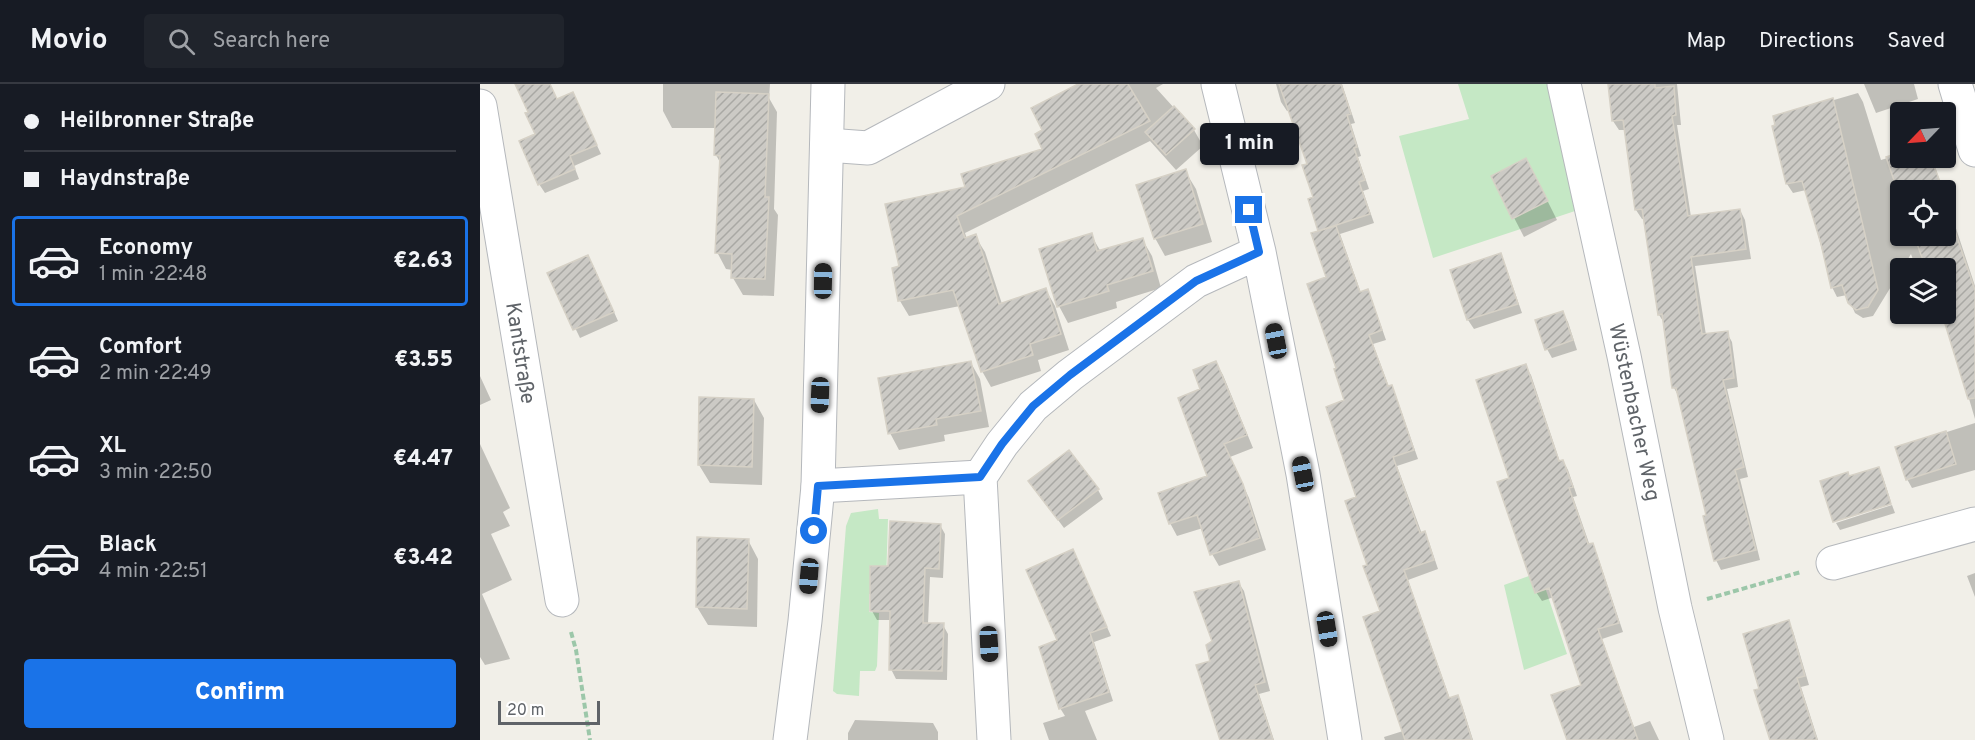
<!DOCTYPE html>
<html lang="en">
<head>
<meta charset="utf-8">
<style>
  :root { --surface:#171b24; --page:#20242c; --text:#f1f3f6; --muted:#9ea1a6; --line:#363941; --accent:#1a73e8 }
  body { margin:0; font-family:Overpass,sans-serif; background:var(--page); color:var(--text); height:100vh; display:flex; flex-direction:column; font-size:22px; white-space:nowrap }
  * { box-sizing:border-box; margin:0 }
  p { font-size:20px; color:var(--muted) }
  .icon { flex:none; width:33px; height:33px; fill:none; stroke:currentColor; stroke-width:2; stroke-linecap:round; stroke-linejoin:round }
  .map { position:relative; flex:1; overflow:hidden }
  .details { display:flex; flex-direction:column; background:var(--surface); width:480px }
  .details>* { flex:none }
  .guide { display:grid; align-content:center; height:132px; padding:0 24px; background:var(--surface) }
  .needle { width:39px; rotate:245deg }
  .tools { position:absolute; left:1410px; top:18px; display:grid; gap:12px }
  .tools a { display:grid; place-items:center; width:66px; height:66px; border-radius:6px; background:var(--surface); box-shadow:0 2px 4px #0004; font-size:30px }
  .scale { position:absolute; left:18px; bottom:15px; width:102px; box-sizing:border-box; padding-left:6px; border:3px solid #5f6368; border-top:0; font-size:16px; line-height:21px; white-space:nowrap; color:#5f6368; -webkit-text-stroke:4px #fff; paint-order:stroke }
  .end { position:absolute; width:27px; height:27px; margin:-14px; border:8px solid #1a73e8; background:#fff; box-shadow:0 0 0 3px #fff }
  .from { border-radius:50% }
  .bubble { position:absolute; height:42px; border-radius:6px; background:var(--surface); box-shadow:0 2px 4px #0004; font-size:20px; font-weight:800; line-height:42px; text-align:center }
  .car { position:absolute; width:18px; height:36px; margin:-18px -9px; border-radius:8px; box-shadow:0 0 4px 2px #0007; background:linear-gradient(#222 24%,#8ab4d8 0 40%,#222 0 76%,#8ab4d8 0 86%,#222 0) }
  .guide b { display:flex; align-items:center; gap:21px; height:57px; font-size:22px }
  .guide b+b { border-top:2px solid var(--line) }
  .guide i { width:15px; height:15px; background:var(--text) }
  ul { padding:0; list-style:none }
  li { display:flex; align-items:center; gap:18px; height:90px; margin:0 12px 9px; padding:0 12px; border:3px solid transparent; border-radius:6px }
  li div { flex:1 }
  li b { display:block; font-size:22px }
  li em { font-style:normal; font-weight:800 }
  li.active { border-color:var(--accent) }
  li>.icon { width:54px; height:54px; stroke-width:1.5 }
  .action { display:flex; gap:12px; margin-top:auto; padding:12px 24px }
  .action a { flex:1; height:69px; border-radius:6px; background:var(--accent); color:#fff; font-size:24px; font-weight:800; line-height:69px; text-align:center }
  header { display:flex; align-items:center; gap:36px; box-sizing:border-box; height:84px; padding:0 30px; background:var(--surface); border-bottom:2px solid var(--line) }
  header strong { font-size:28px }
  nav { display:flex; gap:33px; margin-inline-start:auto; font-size:21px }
  .search { width:420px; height:54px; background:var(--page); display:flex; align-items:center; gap:15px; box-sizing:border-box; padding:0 21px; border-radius:6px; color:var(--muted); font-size:22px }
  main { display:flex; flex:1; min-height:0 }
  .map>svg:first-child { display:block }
  .green { fill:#c5e8c5 }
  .shadow { fill:#0003 }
  .building { fill:url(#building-hatch); stroke:#d6d1c6; stroke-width:1.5 }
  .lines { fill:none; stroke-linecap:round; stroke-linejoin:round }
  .minor-casing { stroke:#b5b8bc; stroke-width:35 }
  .tertiary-casing { stroke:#b5b8bc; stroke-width:35 }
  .path { stroke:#9cc7a9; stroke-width:4; stroke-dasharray:6 3; stroke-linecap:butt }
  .minor { stroke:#fff; stroke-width:33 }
  .tertiary { stroke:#fff; stroke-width:33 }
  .route { stroke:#1a73e8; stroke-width:8 }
  .labels { text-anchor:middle; stroke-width:4.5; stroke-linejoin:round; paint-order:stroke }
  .street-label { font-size:21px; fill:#5f6368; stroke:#fff }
</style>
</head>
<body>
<header>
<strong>Movio</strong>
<div class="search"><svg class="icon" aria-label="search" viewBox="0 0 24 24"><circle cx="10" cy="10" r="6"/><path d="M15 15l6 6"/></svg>Search here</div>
<nav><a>Map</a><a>Directions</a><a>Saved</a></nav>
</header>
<main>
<section class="details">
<div class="guide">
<b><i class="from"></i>Heilbronner Straße</b>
<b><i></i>Haydnstraße</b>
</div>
<ul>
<li class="active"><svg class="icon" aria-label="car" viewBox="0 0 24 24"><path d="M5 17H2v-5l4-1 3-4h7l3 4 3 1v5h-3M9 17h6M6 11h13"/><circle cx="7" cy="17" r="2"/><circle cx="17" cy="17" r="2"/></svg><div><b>Economy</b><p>1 min · 22:48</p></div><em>€2.63</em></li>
<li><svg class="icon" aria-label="car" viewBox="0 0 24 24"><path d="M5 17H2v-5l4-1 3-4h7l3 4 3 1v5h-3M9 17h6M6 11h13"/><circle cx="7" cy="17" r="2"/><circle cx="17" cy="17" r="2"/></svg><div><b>Comfort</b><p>2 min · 22:49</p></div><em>€3.55</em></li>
<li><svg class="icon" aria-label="car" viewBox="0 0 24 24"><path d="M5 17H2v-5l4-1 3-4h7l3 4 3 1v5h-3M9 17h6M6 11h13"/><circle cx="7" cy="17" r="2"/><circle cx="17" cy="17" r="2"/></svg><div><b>XL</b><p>3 min · 22:50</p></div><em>€4.47</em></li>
<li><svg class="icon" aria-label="car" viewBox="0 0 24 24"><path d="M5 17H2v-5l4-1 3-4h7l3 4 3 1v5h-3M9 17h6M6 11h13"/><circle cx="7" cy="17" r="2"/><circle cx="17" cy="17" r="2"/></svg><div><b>Black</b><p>4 min · 22:51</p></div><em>€3.42</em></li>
</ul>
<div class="action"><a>Confirm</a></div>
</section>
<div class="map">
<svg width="1495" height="656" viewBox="0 0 1495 656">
  <defs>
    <pattern id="building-hatch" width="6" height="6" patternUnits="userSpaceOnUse" patternTransform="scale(1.5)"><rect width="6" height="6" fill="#cccac5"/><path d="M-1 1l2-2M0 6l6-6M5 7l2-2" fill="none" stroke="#a9a8a4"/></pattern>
  </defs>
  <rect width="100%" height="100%" fill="#f1efe8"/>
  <!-- green -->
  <path class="green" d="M978 0H1068L1098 126 953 174 919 52 989 35Z
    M398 425 399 435H408L406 498 393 510H389V528L399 529 397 582 395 587H380L379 612 357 610 353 607 366 442 371 429Z
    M1060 488 1087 570 1044 586 1024 501Z"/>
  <!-- shadow -->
  <path class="shadow" d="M37 0H69L77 17 93 10 121 70 94 82 99 95 65 109 59 100 57 51Z
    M183 0H290L289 14 297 28 294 125 298 131 294 212 263 211 253 194V186L246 185 237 168 241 80 236 71V44H192L183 27Z
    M601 0H683L676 4 714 46 723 62 696 86 670 57 485 149 487 155 495 152 505 168 522 220 566 206 575 222 589 266 558 276 561 287 511 303 502 287 480 222 429 232 420 217 421 183 487 104 564 66V47Z
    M796 0H862L875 39 871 40 881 72 878 73 889 105 883 107 894 139 860 150 881 209 887 207 892 216 906 256 893 260 909 303H911L916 312 938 375 917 382 942 450 944 449 949 458 958 485 928 496 970 615 977 612 982 621 993 656H905L904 653 923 647 902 528 889 482 866 317 858 285 848 194 835 114 829 81 810 26 807 27 801 18Z
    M1130 0H1197L1201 41H1197L1211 133 1260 126 1265 136 1271 175 1215 182 1226 251 1247 249 1252 258 1258 303 1247 305 1268 393 1260 395 1280 476 1241 486 1236 476 1228 432 1199 313 1194 304 1185 240 1179 231 1165 135H1162L1156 126 1146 46H1139L1133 37Z
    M1384 0H1434L1438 15 1396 29Z
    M1378 9 1383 18 1401 76 1420 70V74H1452L1463 106H1420V152H1466V114L1495 202V335L1466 237 1457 240 1452 230H1466V184H1436L1431 170 1393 232 1383 234 1375 229 1367 211 1357 213 1352 203 1326 106 1313 109 1307 100 1294 43 1297 42 1295 33Z
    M705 87 716 105 732 158 685 172 675 154Z
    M1013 93 1056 94 1077 136 1044 153Z
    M611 151 621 168 662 155 672 172 681 204 636 218 637 224 588 239 579 222 561 166Z
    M1020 171 1025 180 1042 229 994 245 988 236 972 187Z
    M113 181 138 237 100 254 69 190Z
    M1083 229 1088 238 1097 266 1072 274 1067 265Z
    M491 279 500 295 509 343 464 351 465 357 419 366 410 349Z
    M736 279 743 291 773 364 750 373 769 414 786 466 739 482 732 470 723 444 697 452 690 439 729 393 722 306Z
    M1045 282 1051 291 1080 378 1083 377 1088 386 1097 412 1093 413 1110 462 1112 461 1117 470 1143 548 1122 555 1154 643 1170 637 1179 656H1088L1103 601 1074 513 1062 517 1056 508 1031 395Z
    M0 292 11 316 0 321Z
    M274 316 284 334 282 401 230 399 219 381Z
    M1495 339V386L1432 404 1427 395 1417 364Z
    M0 360 30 424 23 428 30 442 11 450 32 496 2 510 30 575 5 581 0 573Z
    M1398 384 1403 393 1411 418 1354 436Z
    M550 398 618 406 623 415 584 444Z
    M1412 421 1415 429 1360 446 1356 439Z
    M460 441 465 450 463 494 450 493 448 540 463 541 468 550 467 596 416 595 411 585V536H397L392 527 409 484Z
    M268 456 278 475 277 543 228 541 217 523Z
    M593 467 631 552 614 558 633 617 605 627 617 656H569L563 639 585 632 580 624 579 557Z
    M1495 489V513L1487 492Z
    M758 498 764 507 790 607 779 610 794 656H741L732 578 733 558Z
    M1308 538 1313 547 1329 601 1321 603 1338 656H1291L1281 607Z
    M375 636 453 639 458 648V656H368V649Z"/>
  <!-- building -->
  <path class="building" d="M35 0H70L77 15 93 8 117 61 90 72 95 85 58 101 39 57 55 50 45 29 48 28Z
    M598 0H648L670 37 477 132 485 154 496 150 519 220 566 204 581 250 550 260 553 271 501 288 473 206 418 217 412 184 419 182 405 120 485 103 481 90 562 65 555 50 562 46 551 24Z
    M799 0H861L871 30 867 31 877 63 874 64 885 96 879 98 890 130 838 147 828 115 833 113 822 81 827 80Z
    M1128 0H1175V4L1194 2 1196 31 1192 32 1208 132 1260 125 1266 165 1211 173 1222 250 1248 247 1254 294 1243 296 1264 383 1255 386 1276 466 1234 477 1223 432 1226 431 1196 304H1192L1182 230 1178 231 1162 125 1155 126 1143 36 1132 37Z
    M236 8 289 10 285 113H289L285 195 251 194 252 170 235 169 240 72 234 71Z
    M1353 14 1398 206 1388 223 1376 226 1368 219 1362 201 1351 204 1341 160 1322 97 1306 100 1292 42 1295 41 1293 32Z
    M694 22 715 45 686 71 665 48Z
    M1420 68V74H1451L1463 106H1420V114L1406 73Z
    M1046 74 1068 117 1032 135 1011 92Z
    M706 85 723 140 674 155 656 101Z
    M1466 121 1495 206V314L1488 315 1462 230H1466V184H1446L1434 152H1466Z
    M856 142 880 208 888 205 902 246 889 251 908 302 912 301 934 366 913 373 940 449 945 447 954 476 924 486 969 614 978 611 992 656H925L883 533 900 527 883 482 887 481 865 417 876 413 846 323 864 316 854 285 856 284 827 200 846 193 831 149Z
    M612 149 617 167 663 154 673 187 627 201 629 207 577 223 559 165Z
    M1021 169 1038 220 987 236 970 186Z
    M108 171 134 228 93 246 67 189Z
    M1083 227 1093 256 1065 266 1055 236Z
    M491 277 501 327 456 335 457 341 408 350 398 294Z
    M736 277 767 351 744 360 763 400 780 454 730 471 717 431 689 440 678 409 727 392 698 314 720 305 713 286Z
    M1046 280 1079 377 1083 376 1093 403 1089 404 1108 460 1113 459 1139 539 1118 545 1158 656H1087L1071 611 1101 601 1069 504 1055 509 1017 398 1029 394 996 296Z
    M219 313 274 315 272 383 218 381Z
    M1466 347 1476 380 1426 396 1415 363Z
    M589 366 619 405 578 436 548 397Z
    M1399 383 1411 420 1353 438 1340 397 1368 388 1369 392Z
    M410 437 461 440 459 485 445 484 443 539H464L462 587 409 586 410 527H390V482H408Z
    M217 453 269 455 267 525 216 523Z
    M593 465 627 543 610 549 629 608 579 625 559 563 577 556 546 486Z
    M759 497 785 598 775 601 793 656H740L716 581 730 577 726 561 732 557 714 508Z
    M1309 536 1325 592 1317 594 1337 656H1290L1274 606 1279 605 1263 550Z"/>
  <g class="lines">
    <!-- minor casing -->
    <g class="minor-casing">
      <path id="minor" d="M738 0 779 168 823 390 865 656
        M1084 0 1144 272 1195 524 1227 656
        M1475 0 1495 66
        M0 22 82 516
        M347 61 388 64 508 0
        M338 402 500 393
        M1353 479 1495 440
        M514 656 500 393 522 360 553 322 590 291 716 197 779 168"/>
    </g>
    <!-- tertiary casing -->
    <g class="tertiary-casing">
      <path id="tertiary" d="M310 656 325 537 338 402 348 0"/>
    </g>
    <!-- path -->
    <path class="path" d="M1227 515 1321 488
      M91 548 96 566 110 656"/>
    <!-- minor -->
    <use href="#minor" class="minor"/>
    <!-- tertiary -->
    <use href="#tertiary" class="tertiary"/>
  </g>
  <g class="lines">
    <!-- route -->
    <path class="route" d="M334 447 338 402 500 393 522 360 553 322 590 291 716 197 779 168 769 126"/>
  </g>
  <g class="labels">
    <!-- street labels -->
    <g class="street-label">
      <text transform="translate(41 269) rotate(81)" y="7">Kantstraße</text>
      <text transform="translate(1155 328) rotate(78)" y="7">Wüstenbacher Weg</text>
    </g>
  </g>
</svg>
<div class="tools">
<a><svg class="needle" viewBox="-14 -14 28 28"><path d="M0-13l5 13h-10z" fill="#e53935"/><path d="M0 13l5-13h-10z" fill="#9ea1a6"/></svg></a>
<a><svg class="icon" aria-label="locate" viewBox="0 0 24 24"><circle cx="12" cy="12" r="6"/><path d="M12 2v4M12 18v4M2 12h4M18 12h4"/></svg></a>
<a><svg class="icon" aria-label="layers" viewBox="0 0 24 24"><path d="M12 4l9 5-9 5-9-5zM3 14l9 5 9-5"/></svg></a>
</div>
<div class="scale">20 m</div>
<i class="end from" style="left:334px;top:447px"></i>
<i class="end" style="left:769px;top:126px"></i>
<div class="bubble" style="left:720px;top:39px;width:99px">1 min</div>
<i class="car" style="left:343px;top:197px;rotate:1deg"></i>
<i class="car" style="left:796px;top:257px;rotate:349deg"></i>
<i class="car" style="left:340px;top:311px;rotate:182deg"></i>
<i class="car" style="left:823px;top:390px;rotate:349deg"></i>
<i class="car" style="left:329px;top:492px;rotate:185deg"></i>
<i class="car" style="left:847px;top:545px;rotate:171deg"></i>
<i class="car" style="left:509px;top:560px;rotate:177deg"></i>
</div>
</main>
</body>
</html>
